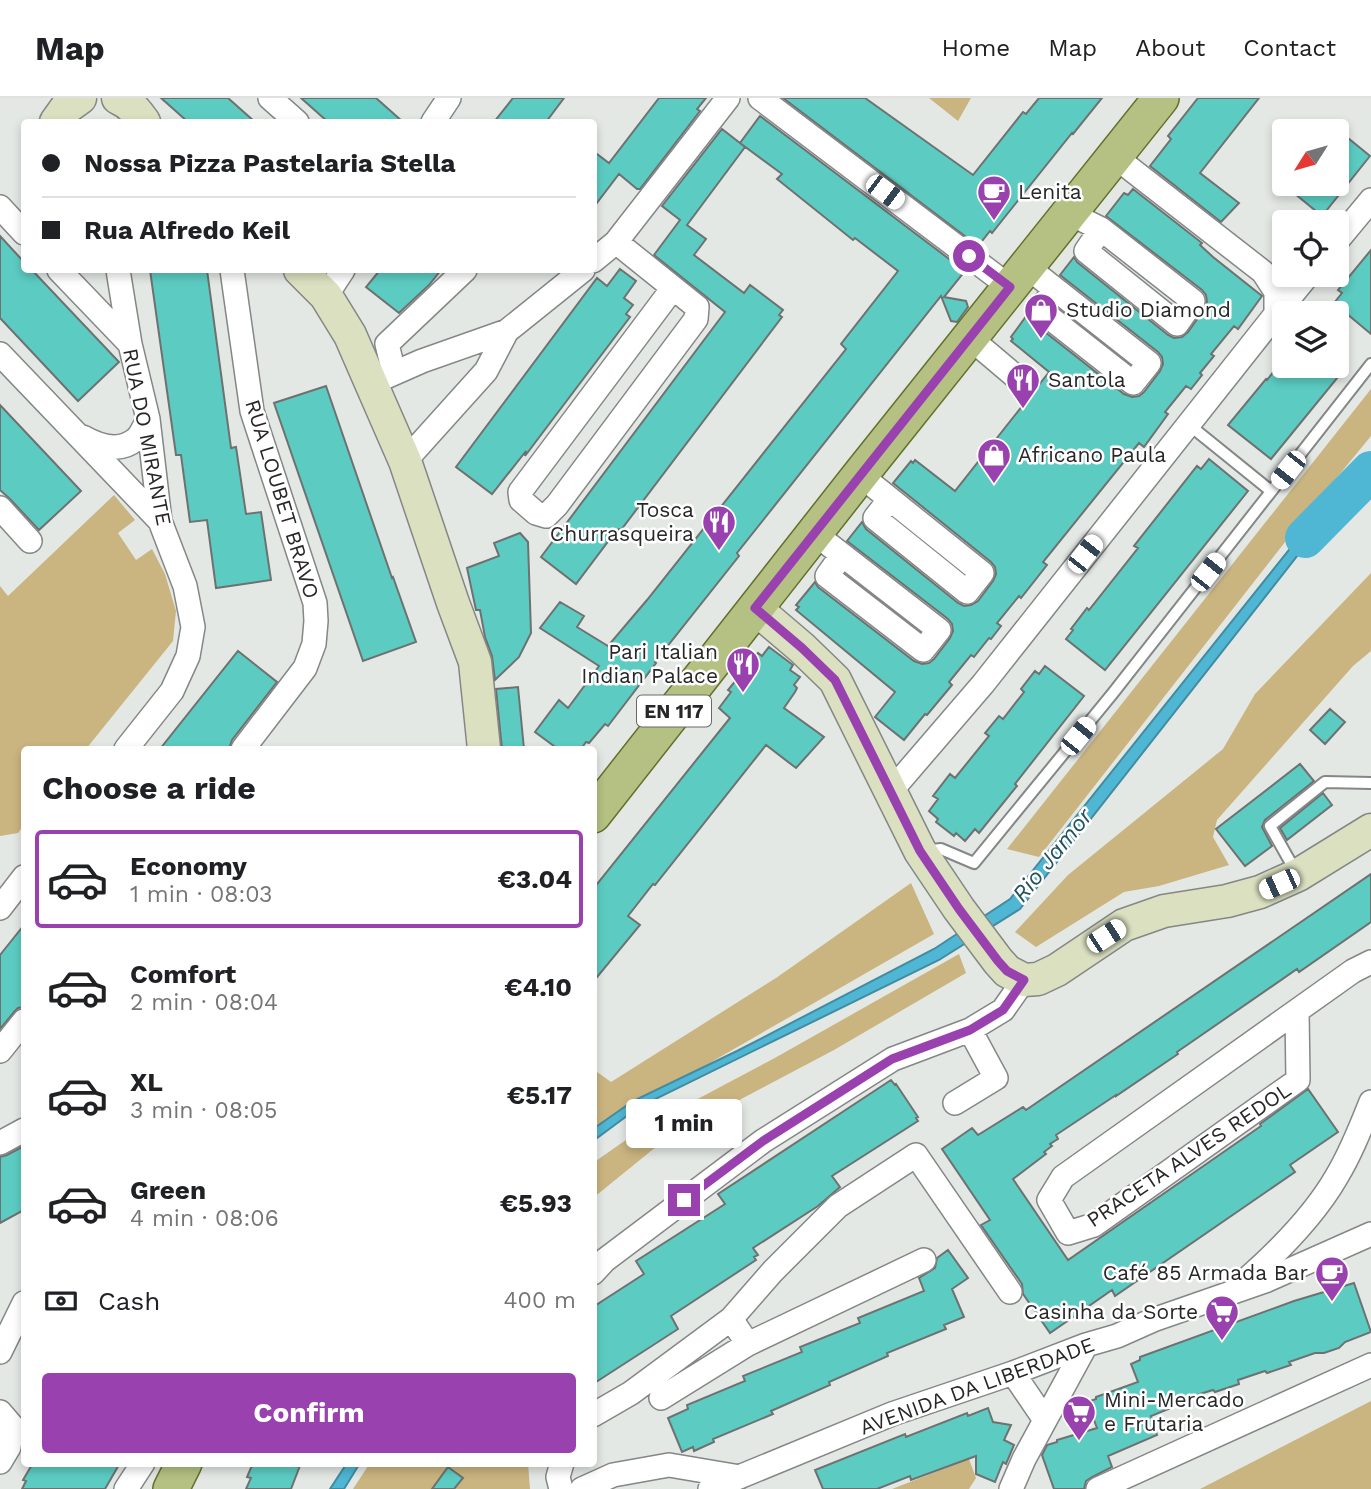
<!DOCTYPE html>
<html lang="en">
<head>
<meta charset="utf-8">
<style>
  :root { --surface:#fff; --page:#f2f2f2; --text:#202124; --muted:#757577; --line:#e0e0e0; --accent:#9941ae }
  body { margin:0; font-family:"Work Sans",sans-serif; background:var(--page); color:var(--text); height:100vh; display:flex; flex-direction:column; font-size:26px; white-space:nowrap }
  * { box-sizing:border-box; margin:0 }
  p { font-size:23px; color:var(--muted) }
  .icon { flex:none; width:38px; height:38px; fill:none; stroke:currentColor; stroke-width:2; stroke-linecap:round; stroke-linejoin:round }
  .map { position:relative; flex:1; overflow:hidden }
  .panel { position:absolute; left:21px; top:648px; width:576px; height:721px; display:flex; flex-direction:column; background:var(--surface); border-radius:7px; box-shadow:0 4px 10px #0003 }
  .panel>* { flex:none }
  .banner { position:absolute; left:21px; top:21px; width:576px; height:154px; border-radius:7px; box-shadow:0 4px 10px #0003; display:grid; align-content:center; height:154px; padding:0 21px; background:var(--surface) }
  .needle { width:46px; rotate:233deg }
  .fabs { position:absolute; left:1272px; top:21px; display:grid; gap:14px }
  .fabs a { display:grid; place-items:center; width:77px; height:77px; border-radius:7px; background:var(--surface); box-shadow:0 4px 10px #0003; font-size:35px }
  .end { position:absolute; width:32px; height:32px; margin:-16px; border:9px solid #9941ae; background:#fff; box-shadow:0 0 0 4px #fff }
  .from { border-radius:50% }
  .bubble { position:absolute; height:49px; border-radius:7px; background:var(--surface); box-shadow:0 4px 10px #0003; font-size:23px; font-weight:700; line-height:49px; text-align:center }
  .car { position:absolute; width:21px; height:42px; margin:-21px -10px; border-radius:9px; box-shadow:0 0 5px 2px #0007; background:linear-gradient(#fff 24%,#345 0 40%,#fff 0 76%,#345 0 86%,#fff 0) }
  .banner b { display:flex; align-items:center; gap:24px; height:66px; font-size:26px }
  .banner b+b { border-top:2px solid var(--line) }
  .banner i { width:18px; height:18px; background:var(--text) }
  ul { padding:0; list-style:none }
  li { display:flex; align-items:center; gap:21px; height:98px; margin:0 14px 10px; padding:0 7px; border:4px solid transparent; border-radius:7px }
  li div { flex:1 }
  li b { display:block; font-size:26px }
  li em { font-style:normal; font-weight:700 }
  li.selected { border-color:var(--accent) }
  li>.icon { width:63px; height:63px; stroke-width:1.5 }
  h2 { padding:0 21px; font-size:32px; line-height:84px }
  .pay { display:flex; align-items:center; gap:18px; height:77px; padding:0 21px; font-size:26px }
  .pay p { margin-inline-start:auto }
  .action { display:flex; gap:14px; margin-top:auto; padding:14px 21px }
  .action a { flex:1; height:80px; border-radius:7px; background:var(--accent); color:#fff; font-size:28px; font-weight:700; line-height:80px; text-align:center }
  header { display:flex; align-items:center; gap:42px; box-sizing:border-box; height:98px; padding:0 35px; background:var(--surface); border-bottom:2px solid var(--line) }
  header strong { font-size:33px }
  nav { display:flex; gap:38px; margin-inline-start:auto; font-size:24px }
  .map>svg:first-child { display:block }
  .green { fill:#cab480 }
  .water { fill:#4fb6d4; stroke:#438ba0; stroke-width:2 }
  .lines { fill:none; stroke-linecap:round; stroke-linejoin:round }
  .river { stroke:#4fb6d4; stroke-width:40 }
  .building { fill:#5cccc2; stroke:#6d7271; stroke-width:2 }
  .lane-casing { stroke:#848785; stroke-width:14 }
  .street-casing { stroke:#848785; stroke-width:26 }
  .secondary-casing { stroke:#848785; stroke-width:35 }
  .primary-casing { stroke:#62702b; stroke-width:38 }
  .lane { stroke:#fff; stroke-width:10 }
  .street { stroke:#fff; stroke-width:23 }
  .secondary { stroke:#dae0c0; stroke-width:32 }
  .primary { stroke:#b4c182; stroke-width:35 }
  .route { stroke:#9941ae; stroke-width:9 }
  .labels { text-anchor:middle; stroke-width:5; stroke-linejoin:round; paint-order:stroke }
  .shield { fill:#fff; stroke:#676867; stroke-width:2 }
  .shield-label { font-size:19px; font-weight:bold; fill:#262726 }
  .poi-label { font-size:21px; fill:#262726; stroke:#fff; text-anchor:start }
  .street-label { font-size:21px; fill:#262726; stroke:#fff }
  .water-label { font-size:23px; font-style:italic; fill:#24505d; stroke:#fff }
</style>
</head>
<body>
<header>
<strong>Map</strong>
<nav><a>Home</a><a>Map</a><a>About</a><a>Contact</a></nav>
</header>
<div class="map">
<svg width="1371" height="1391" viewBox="0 0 1371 1391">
  <rect width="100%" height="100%" fill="#e4e8e5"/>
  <!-- green -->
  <path class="green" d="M929 0H971L958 23Z
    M1371 291V338L1307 416 1039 759 1007 751Z
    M114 397 135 422 118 435 136 462 152 451 165 476 176 513 173 543 86 651H24V727L18 735 0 738V488L8 498Z
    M1371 475V553L1353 568 1217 722 1213 739 1229 767 1159 788 1124 794 1036 849 1015 834 1068 777 1223 651 1255 596Z
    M911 785 934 836 593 1032V971L611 984 776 880Z
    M959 856 966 875 834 952 667 1040 593 1100V1065L643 1030 773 961Z
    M1371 1303V1391H1200Z
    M969 1361 976 1380 969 1391H892Z
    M370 1365H528L530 1391H353Z"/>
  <!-- water -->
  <path class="water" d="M1371 362V373L1366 376 1331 415 1020 811 939 862 639 1009 593 1043V1031L633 1003 737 953 934 851 1010 801 1324 408 1355 372Z
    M347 1365H360L344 1391H330Z"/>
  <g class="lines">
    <!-- river -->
    <path class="river" d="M1305 440 1371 373"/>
  </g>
  <!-- building -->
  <path class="building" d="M161 0H228L255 24H188Z
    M301 0H376L403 24H328Z
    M513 0H564L546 24H494Z
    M659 0H706L697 11 700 13 640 91H637L619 76 593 110V53L609 65Z
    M783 0H865L973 77 1023 14 1026 16 1039 0H1102L1073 36 1072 35 992 135 990 133 978 148Z
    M1198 0H1259L1200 75 1239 105 1221 124 1150 68 1171 41 1168 38Z
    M760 18 965 173 944 199 966 203 968 209 957 224 951 223 941 198 737 455 739 458 655 564 656 565 608 628 605 626 589 645 586 644 581 651H558L535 634 559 602 568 610 599 568 540 530 560 504 584 518 577 529 608 548 647 502 846 251 841 246 898 173 855 140 853 142 777 81 782 76 740 45Z
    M722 31 745 49 687 127 706 141 694 157 744 195 750 187 783 212 779 217 782 219 621 432 619 431 613 437 576 486 541 459 725 214 654 157 680 122 662 108Z
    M1337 31 1370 58 1322 118 1283 86H1337Z
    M1133 91 1202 145 1200 147 1213 159 1262 198 1238 231 1234 228 1211 256 1214 258 1200 275 1202 277 1191 291 1186 288 1165 314 1168 316 1144 349 1139 345 1043 464 1047 467 1021 500 1019 498 997 525 1001 528 991 541 989 540 974 559 971 557 949 584 952 587 927 617 925 616 904 642 875 619 895 594 796 512 799 509 796 507 815 484 818 489 914 563 922 566 929 565 934 561 950 540 953 533 952 526 948 521 847 443 862 424 866 431 958 505 964 508 971 507 978 503 993 483 996 476 995 469 991 464 893 385 911 363 913 365 915 362 955 393 1049 274 1011 243 1013 241 1011 239 1027 217 1031 223 1124 296 1132 299 1139 298 1144 294 1160 273 1163 266 1162 259 1158 254 1060 177 1074 159 1077 164 1168 237 1174 240 1182 239 1188 234 1205 210 1207 204 1206 197 1202 192 1106 118 1124 95 1128 97Z
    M0 138 24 164V172H32L119 264 78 303 0 220Z
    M1371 152V236L1334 205 1342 195 1338 192Z
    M620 171 636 183 624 200 633 207 626 216 630 219 525 358 526 353 492 396 456 369 597 180 607 188Z
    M150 172H207L231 350 236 349 246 416 261 414 271 482 216 490 207 422 190 424 181 357H176Z
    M380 172H441L429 187 399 215 366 189Z
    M1278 268H1347L1271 361 1228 327 1266 281 1267 282Z
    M326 288 392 480 393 479 416 544 363 563 274 305Z
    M0 307 81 393 39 432 10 401 0 392Z
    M1209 361 1248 393 1105 572 1066 541 1073 532 1071 531 1087 510 1089 512 1138 450 1134 448 1197 368 1201 371Z
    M520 435 528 444 531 535 519 559 495 582 492 558 485 539 480 512H476L467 470 499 458 494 445Z
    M769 549 793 567 790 572 800 579 794 587 797 590 795 594 784 610 824 639 796 670 766 647 655 787 653 786 628 818 640 827 593 884V791L730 620 719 610 731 594 728 592 758 555 762 558Z
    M238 553 277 584 232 642 229 651H160Z
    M1045 568 1084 598 1015 686 1017 688 979 735 975 731 965 743 956 735 954 738 936 724 938 721 929 713 938 701 933 698 950 676 955 680 989 638 985 635 999 618 1003 621 1024 594 1021 591 1035 573 1039 576Z
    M518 589 524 651H502L496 591Z
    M1330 611 1345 624 1325 646 1310 632Z
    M1300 666 1314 683 1265 722 1262 729 1272 748 1245 768 1216 731Z
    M1323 695 1332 707 1287 742 1280 730Z
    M1371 776V824L1299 874 1297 871 1177 954 1178 956 1116 998V997L1056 1037 1058 1041 1050 1046 1052 1048 1044 1054 1046 1056 1013 1081 1068 1162 1261 1028 1260 1026 1308 991 1338 1034 1290 1067 1295 1074 1115 1198 1112 1192 1050 1235 1023 1196 1022 1186 981 1127 990 1122 942 1051 972 1030 978 1037 1023 1009 1026 1012Z
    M24 827V909L18 910 14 914 0 931V857Z
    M891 982 895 987 896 986 918 1019 916 1020 918 1023 832 1078 840 1089 818 1108 753 1150 758 1157 754 1159 756 1162 671 1218 678 1231 593 1286V1209L644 1176 636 1163 725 1106 718 1096Z
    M24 1048V1112L0 1125V1059L7 1057Z
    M948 1152 968 1180 952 1191 964 1219 944 1227 946 1231 887 1255 888 1258 829 1284 830 1287 771 1313 773 1316 713 1341 714 1344 694 1353 693 1349 682 1354 668 1320 688 1311 687 1307 745 1283 743 1278 802 1254 800 1249 860 1225 858 1220 924 1193 919 1180 935 1170 937 1160Z
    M1354 1185 1371 1234 1345 1244 1339 1250 1324 1255H1315L1289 1264 1291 1267 1267 1275 1265 1273 1238 1282 1239 1286 1215 1294 1213 1292 1200 1296 1187 1301 1186 1305 1172 1308 1171 1310 1151 1318 1157 1337 1108 1358 1112 1369 1092 1379 1086 1383 1084 1391H1054L1042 1357 1047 1347 1057 1344V1342L1097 1330 1087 1304 1096 1301V1299L1138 1284 1131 1266 1140 1262V1259L1294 1203Z
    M988 1310 993 1324 1011 1327 1004 1342 1014 1347 1006 1366 1003 1364 995 1384 976 1376V1358L911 1382 910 1378 877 1391H823L815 1372 905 1336 906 1339 967 1315 968 1318Z
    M33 1365H120L105 1391H22L26 1383 23 1382Z
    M253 1365H301L291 1391H246L251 1380 247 1379Z
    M448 1369 463 1380 454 1391H432Z"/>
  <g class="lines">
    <!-- lane casing -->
    <g class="lane-casing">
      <path id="lane" d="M1188 326 1271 393
        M923 753 941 751 974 765 1113 595 1371 266
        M1297 776 1270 728 1325 684 1371 685"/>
    </g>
    <!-- street casing -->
    <g class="street-casing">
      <path id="street" d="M270 0 297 24
        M760 0 1010 189
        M433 24 449 0
        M0 109 24 135
        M1069 115 1101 131 1193 203 1177 226 1086 153 1101 131
        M1337 143 1371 102
        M616 144 697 209 696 221 557 407 546 418 536 415 521 402 520 394 673 190
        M593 163 616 144 728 0
        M1027 169 1149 265 1133 285 1040 212 1055 191
        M59 172 130 246
        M118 172 130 246 148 321 160 423 185 488 193 529 188 558 172 593 126 651
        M232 172 252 313 315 505 316 523 314 546 305 570 243 651
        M326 198 343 172
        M1276 216 1308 177
        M970 240 1022 284
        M0 256 160 423
        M394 275 387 246 465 172
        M372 285 422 263 507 233 583 172
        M83 339C99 348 120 355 136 341 141 337 145 327 148 321
        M405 363 486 273 507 233
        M860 377 982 475 967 494 875 420 890 401
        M0 410 30 443
        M814 435 939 532 923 552 827 478 842 457
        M891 693 983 586 1276 216V194L1263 174 1114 58
        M0 810 24 779
        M1297 913 1298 982 1094 1127 1068 1135 1049 1102 1063 1079 1353 873 1371 864
        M0 953 24 923
        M955 1005 996 980 970 932
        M0 1045 24 1032
        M593 1175 605 1162 763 1043 893 961 970 932 1003 912 1024 882
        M1239 1188C1275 1157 1313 1120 1337 1078 1351 1055 1361 1029 1371 1004
        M731 1221 748 1246 924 1162
        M0 1254 24 1205
        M1013 1275 1045 1322
        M661 1300 748 1246
        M0 1314 12 1328 9 1349 0 1364
        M593 1317 631 1295 731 1221 773 1173 838 1108 916 1057 1010 1194
        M126 1391 143 1365
        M561 1391 558 1379 562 1365
        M582 1391 613 1377 669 1367 740 1379
        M710 1391 892 1316 1013 1275 1086 1247 1117 1238 1153 1222 1265 1183 1371 1136
        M1011 1391 1024 1361 1086 1247
        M1098 1391 1371 1267"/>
    </g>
    <!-- secondary casing -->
    <g class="secondary-casing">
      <path id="secondary" d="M118 0C130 5 137 14 144 24
        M56 24 66 10 80 0
        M300 172 326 198 350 237 405 363 453 505 475 564 484 651
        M755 510 802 550 835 582 920 753 959 811 998 863 1007 873 1024 882 1038 881 1057 872 1124 827 1164 813 1227 803 1260 794 1298 777 1371 732"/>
    </g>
    <!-- primary casing -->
    <g class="primary-casing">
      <path id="primary" d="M593 717 860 377 1161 0
        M171 1391 184 1365"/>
    </g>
    <!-- lane -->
    <use href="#lane" class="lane"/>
    <!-- street -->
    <use href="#street" class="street"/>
    <!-- secondary -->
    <use href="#secondary" class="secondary"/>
    <!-- primary -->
    <use href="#primary" class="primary"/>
  </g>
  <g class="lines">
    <!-- route -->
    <path class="route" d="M684 1102 763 1043 892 961 970 932 1003 912 1024 882 1007 873 998 863 959 811 920 753 835 582 802 550 755 510 1010 189 969 158"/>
  </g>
  <!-- icons -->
  <defs>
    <g id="cafe-pin" transform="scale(1.75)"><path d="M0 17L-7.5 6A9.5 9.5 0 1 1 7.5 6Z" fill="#9941ae" stroke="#fff"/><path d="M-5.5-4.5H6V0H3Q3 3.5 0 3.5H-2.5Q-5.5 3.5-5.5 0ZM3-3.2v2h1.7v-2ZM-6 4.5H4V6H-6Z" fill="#fff"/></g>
    <g id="shop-pin" transform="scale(1.75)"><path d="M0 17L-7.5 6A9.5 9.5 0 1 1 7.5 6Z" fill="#9941ae" stroke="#fff"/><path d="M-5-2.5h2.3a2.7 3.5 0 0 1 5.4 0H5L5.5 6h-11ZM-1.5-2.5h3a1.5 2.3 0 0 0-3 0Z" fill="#fff"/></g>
    <g id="restaurant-pin" transform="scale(1.75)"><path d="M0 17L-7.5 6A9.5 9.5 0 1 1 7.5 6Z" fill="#9941ae" stroke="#fff"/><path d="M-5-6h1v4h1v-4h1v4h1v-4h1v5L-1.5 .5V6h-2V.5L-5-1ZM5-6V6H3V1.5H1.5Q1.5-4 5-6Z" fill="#fff"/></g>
    <g id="supermarket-pin" transform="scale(1.75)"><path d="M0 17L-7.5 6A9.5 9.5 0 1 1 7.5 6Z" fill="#9941ae" stroke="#fff"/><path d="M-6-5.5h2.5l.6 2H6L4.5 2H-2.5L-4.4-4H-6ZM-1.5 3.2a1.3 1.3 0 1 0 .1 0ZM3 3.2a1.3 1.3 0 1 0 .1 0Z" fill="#fff"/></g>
  </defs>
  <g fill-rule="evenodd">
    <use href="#cafe-pin" x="994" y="94"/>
    <use href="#shop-pin" x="1041" y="212"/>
    <use href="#restaurant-pin" x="1023" y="282"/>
    <use href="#shop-pin" x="994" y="357"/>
    <use href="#restaurant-pin" x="719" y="424"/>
    <use href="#restaurant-pin" x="743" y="566"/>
    <use href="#cafe-pin" x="1332" y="1175"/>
    <use href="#supermarket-pin" x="1222" y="1214"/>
    <use href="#supermarket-pin" x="1079" y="1314"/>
  </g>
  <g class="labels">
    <!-- shield labels -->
    <rect class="shield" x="637" y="597.5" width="74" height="31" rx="5"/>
    <g class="shield-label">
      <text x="674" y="620">EN 117</text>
    </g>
    <!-- poi labels -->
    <g class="poi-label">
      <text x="1018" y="101">Lenita</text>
      <text x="1066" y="219">Studio Diamond</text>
      <text x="1048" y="289">Santola</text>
      <text x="1018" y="364">Africano Paula</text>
      <text x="694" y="419" text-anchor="end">Tosca<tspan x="694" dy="24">Churrasqueira</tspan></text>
      <text x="718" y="561" text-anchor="end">Pari Italian<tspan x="718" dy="24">Indian Palace</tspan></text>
      <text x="1308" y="1182" text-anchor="end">Café 85 Armada Bar</text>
      <text x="1198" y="1221" text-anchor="end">Casinha da Sorte</text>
      <text x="1104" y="1309">Mini-Mercado<tspan x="1104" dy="24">e Frutaria</tspan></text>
    </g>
    <!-- street labels -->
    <g class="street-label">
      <text transform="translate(147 339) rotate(79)" y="7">RUA DO MIRANTE</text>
      <text transform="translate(282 401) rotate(73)" y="7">RUA LOUBET BRAVO</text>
      <text transform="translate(1189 1057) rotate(-34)" y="7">PRACETA ALVES REDOL</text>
      <text transform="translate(977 1288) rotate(-20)" y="7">AVENIDA DA LIBERDADE</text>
    </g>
    <!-- water labels -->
    <g class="water-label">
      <text transform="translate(1052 757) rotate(-51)" y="8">Rio Jamor</text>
    </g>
  </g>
</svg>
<div class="fabs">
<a><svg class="needle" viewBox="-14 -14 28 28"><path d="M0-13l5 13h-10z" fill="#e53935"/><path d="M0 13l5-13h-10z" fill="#757577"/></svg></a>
<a><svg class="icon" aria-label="locate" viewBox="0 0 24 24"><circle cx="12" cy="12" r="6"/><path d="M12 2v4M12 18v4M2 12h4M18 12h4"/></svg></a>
<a><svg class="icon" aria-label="layers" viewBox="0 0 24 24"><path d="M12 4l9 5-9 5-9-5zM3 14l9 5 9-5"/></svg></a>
</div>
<i class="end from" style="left:969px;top:158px"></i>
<i class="end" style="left:684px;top:1102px"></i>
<div class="bubble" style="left:626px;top:1001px;width:116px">1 min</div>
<i class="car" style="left:885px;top:94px;rotate:127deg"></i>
<i class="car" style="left:1288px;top:372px;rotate:218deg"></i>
<i class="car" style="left:1085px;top:456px;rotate:38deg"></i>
<i class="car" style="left:1208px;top:474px;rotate:38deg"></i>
<i class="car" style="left:1078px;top:638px;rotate:39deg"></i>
<i class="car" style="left:1279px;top:786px;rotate:246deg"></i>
<i class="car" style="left:1106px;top:838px;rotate:57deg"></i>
<div class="banner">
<b><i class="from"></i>Nossa Pizza Pastelaria Stella</b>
<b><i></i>Rua Alfredo Keil</b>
</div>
<section class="panel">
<h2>Choose a ride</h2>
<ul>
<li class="selected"><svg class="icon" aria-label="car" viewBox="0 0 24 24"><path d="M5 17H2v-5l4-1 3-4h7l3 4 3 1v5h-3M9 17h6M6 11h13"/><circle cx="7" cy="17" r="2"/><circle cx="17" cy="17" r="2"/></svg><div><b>Economy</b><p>1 min · 08:03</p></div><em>€3.04</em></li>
<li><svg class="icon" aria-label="car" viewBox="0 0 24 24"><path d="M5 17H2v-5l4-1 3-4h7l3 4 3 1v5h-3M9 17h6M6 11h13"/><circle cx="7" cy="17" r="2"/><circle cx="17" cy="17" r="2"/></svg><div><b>Comfort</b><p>2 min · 08:04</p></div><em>€4.10</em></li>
<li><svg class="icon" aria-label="car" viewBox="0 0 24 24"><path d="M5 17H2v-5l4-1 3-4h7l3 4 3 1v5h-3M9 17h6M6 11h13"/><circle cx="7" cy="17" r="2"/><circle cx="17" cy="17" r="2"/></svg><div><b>XL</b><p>3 min · 08:05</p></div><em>€5.17</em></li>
<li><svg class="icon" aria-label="car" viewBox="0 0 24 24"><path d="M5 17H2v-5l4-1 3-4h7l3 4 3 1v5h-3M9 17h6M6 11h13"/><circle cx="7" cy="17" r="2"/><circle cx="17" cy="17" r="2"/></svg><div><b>Green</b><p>4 min · 08:06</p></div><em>€5.93</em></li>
</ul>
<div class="pay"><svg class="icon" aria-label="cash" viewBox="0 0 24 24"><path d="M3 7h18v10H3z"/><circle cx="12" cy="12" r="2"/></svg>Cash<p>400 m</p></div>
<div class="action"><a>Confirm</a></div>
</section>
</div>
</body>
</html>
